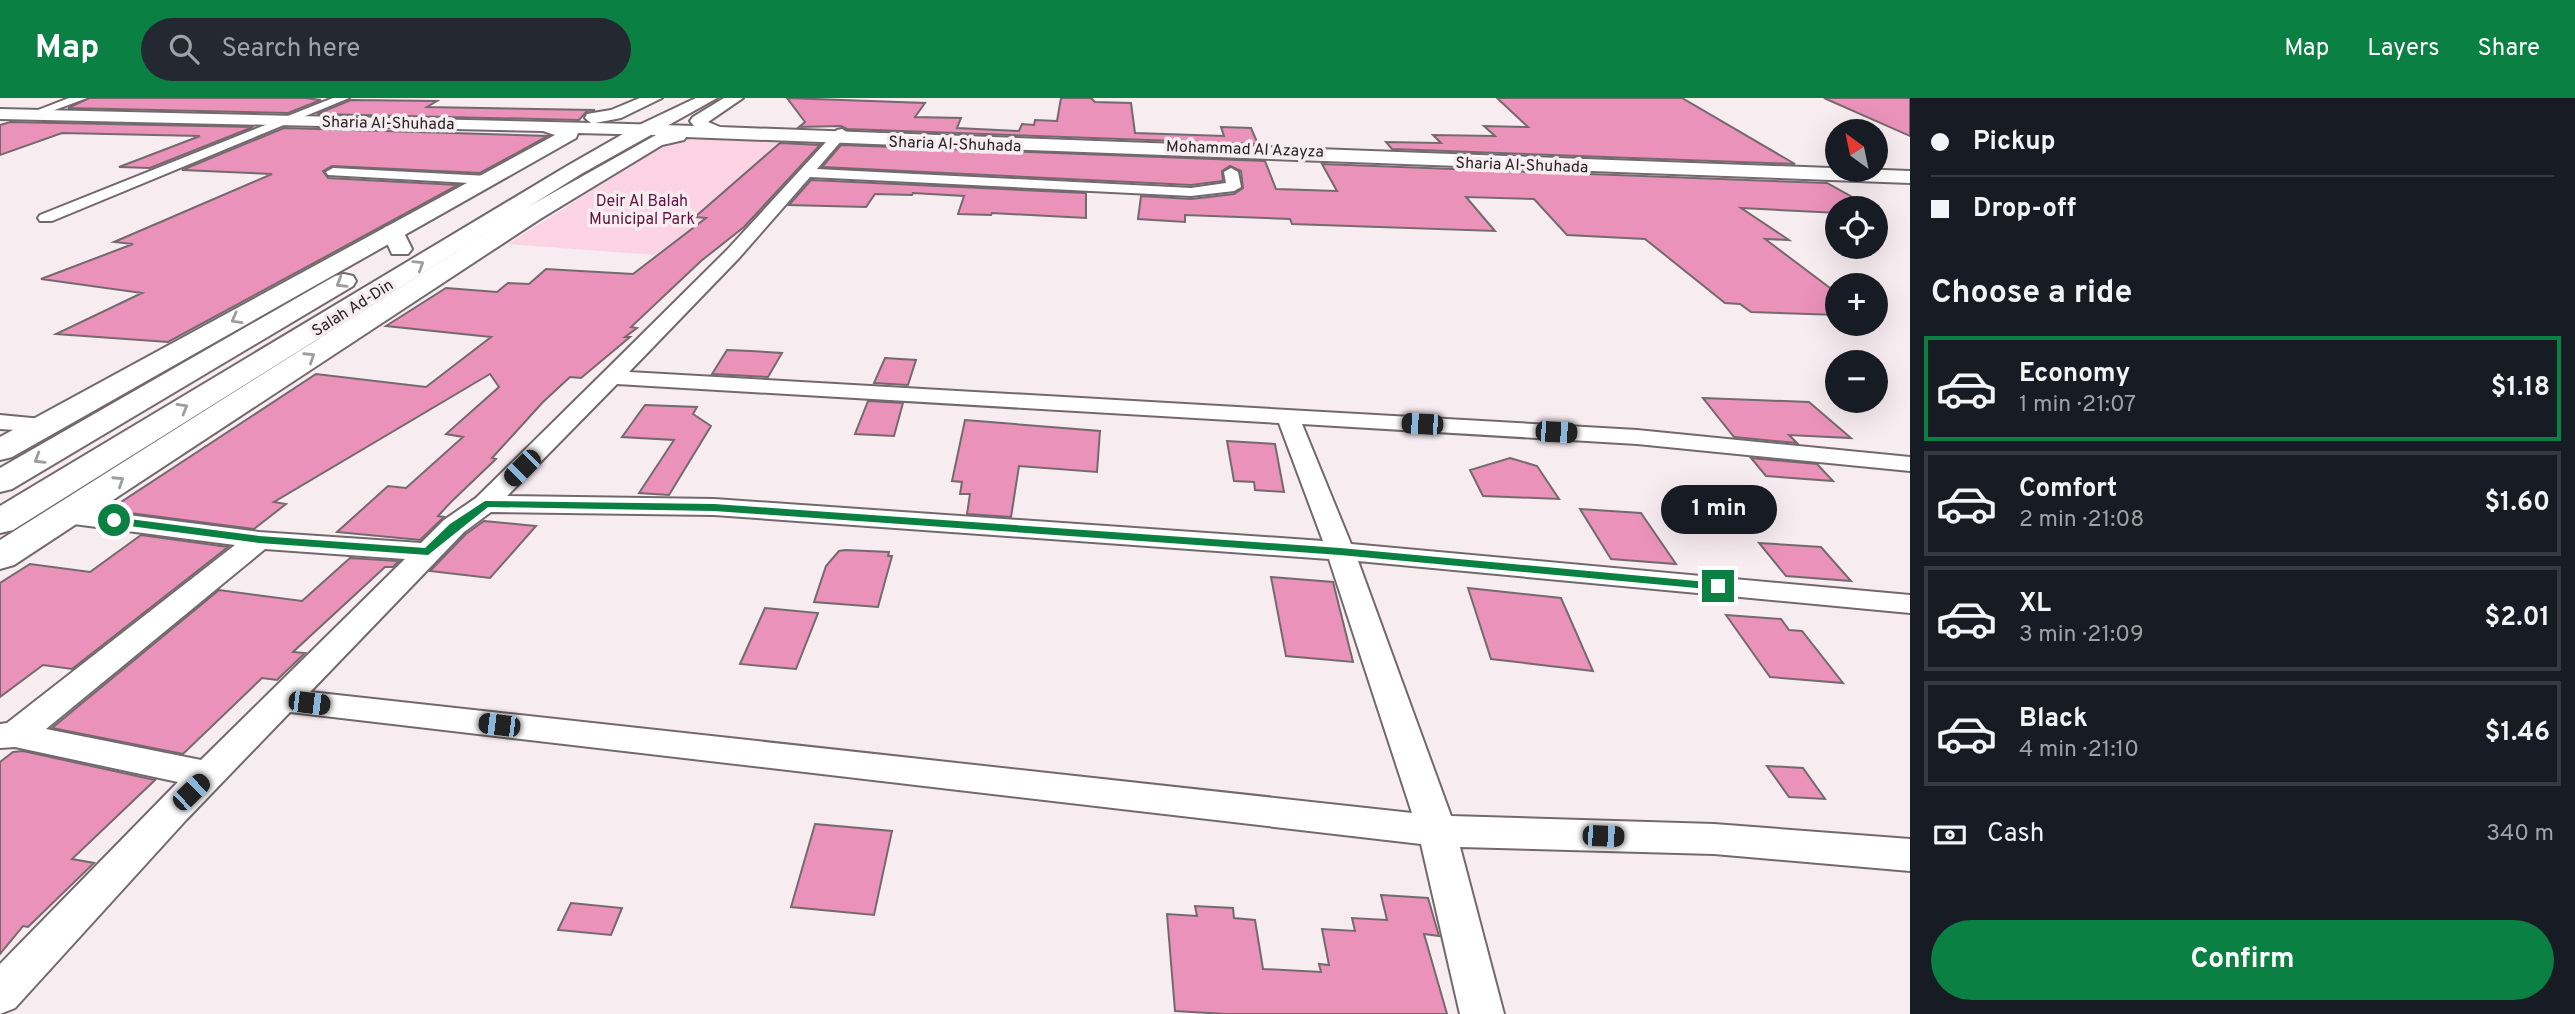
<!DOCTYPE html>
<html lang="en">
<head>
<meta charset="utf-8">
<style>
  :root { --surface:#171b24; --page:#242831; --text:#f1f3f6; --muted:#9ea1a6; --line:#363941; --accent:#0b8043 }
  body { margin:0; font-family:Overpass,sans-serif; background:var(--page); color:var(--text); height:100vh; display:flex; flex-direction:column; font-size:26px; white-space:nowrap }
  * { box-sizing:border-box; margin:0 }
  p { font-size:23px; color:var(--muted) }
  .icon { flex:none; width:38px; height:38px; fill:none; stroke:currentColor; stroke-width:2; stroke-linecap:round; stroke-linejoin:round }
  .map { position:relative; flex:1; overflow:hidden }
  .details { display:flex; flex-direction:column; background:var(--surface); width:665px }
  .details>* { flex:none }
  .top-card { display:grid; align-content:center; height:154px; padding:0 21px; background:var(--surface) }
  .needle { width:46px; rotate:327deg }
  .buttons { position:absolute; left:1825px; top:21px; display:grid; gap:14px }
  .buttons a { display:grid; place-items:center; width:63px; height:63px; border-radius:50%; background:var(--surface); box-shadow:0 7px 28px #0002; font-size:35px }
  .end { position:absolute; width:32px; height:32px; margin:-16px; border:9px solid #0b8043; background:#fff; box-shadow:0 0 0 4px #fff }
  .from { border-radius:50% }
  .bubble { position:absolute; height:49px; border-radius:24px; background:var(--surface); box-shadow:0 7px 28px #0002; font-size:23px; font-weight:700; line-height:49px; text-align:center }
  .car { position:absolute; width:21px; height:42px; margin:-21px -10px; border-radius:9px; box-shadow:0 0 5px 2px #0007; background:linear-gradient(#222 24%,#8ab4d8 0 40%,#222 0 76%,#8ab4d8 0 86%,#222 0) }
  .top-card b { display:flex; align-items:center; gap:24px; height:66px; font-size:26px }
  .top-card b+b { border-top:2px solid var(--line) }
  .top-card i { width:18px; height:18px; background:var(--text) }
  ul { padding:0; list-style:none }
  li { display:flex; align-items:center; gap:21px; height:105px; margin:0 14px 10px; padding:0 7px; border:4px solid var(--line); border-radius:0px }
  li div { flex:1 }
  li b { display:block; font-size:26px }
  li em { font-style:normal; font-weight:700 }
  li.active { border-color:var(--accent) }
  li>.icon { width:63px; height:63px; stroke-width:1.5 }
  h2 { padding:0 21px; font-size:32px; line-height:84px }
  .pay { display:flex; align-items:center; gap:18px; height:77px; padding:0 21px; font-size:26px }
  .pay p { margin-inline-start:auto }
  .primary-button { display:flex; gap:14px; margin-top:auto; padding:14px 21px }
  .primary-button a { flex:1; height:80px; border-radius:42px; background:var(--accent); color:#fff; font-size:28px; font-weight:700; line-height:80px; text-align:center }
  header { display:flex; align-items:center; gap:42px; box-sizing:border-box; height:98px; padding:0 35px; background:var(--accent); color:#fff }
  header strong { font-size:33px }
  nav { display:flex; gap:38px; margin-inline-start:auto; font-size:24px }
  .search { width:490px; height:63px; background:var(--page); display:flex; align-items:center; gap:18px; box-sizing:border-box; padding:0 24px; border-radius:38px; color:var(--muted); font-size:26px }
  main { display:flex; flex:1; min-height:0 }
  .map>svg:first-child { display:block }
  .green { fill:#fbd3e3 }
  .building { fill:#ea92ba; stroke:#746a6e; stroke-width:2 }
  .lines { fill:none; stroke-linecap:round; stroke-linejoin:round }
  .street-casing { stroke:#73696d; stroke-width:4 }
  .secondary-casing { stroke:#73696d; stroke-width:4 }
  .highway-casing { stroke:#73696d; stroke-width:4 }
  .street { fill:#fff; fill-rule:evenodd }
  .secondary { fill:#fff; fill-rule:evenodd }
  .highway { fill:#fff; fill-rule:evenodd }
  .oneway { stroke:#9e9c9d }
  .route { fill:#0b8043 }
  .labels { text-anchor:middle; stroke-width:7; stroke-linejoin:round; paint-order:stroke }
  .far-street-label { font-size:16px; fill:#282425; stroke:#f7ecf0 }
  .far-park-label { font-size:16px; fill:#60133e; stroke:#f7ecf0 }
</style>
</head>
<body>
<header>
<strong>Map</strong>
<div class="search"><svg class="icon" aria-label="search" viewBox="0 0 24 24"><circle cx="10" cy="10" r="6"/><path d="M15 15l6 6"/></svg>Search here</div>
<nav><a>Map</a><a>Layers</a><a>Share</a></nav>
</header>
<main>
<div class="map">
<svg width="1910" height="916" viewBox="0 0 1910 916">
  <rect width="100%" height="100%" fill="#f7ecf0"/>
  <!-- green -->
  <path class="green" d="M691 40 784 44 721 96 734 136 688 133 655 157 508 146 667 45Z"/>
  <!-- building -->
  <path class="building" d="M89 0H305L321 2 288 15 68 10Z
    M787 0 925 5 915 19 961 20 957 30 1019 33 1022 26 1034 27 1035 22 1057 23 1061 0H1091L1095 4 1131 5 1135 35 1224 38 1221 29 1251 30 1258 46 847 31 841 28 799 29 805 24Z
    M1497 0H1682L1795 66 1392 51 1386 44 1441 45 1433 37 1495 38 1484 28 1528 29Z
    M1824 0H1910V38Z
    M351 2 437 3 427 9 595 12 587 13 579 22 317 16Z
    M10 24 253 29 150 70 119 69 200 38 62 35 0 57V27Z
    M284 30 548 38 480 75 332 68 323 73 328 80 458 87 168 244 56 236 142 195 41 181 133 146 114 144 272 76 182 72Z
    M780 45 820 47 744 129 701 163 631 229 637 230 625 239H630L581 280 570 279 543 304 492 360 496 361 451 404 438 418 444 419 420 442 337 434 388 388 406 390 463 339 446 336 499 289 490 276 274 404 286 406 254 431 122 414 125 412 112 410 316 276 426 289 491 239 386 228 446 190 497 194 508 185 529 186 546 171 633 176 706 120 695 119Z
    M841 47 1265 63 1276 91 1337 93 1322 66 1827 85 1872 110H1838V115L1741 110 1789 142 1765 141 1838 196V217L1751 214 1740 206 1725 205 1645 141 1567 137 1534 101 1466 99 1495 133 1292 126 1290 121 1185 117V124L1138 121 1141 98 1191 101 1234 96 1243 90 1241 73 1230 68 1222 73 1223 83 1191 87 822 69Z
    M811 82 1086 95V120L992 115 991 117 958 116 964 98 913 95 912 97 875 96 866 109 789 107Z
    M727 252 751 253 782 255 768 279 712 276Z
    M885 260 916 262 908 287 874 285Z
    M1703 300 1809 304 1851 340 1789 337 1797 345 1734 339Z
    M868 303 903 305 894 338 855 336Z
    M645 307 697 309 693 316 711 328 669 397 639 395 674 342 622 339Z
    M965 322 1100 333 1097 374 1019 368 1011 419 967 416 970 396H960L962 384 952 383Z
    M1227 343 1275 346 1284 394 1255 392 1254 384 1234 383Z
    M1510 360 1537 368 1559 401 1483 398 1470 372Z
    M1751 360 1817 366 1833 383 1766 378Z
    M1580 411 1641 415 1676 466 1611 461Z
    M484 423 536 428 490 480 430 473 466 436Z
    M141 437 228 449 72 571 43 567 0 599V485L30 466 90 474Z
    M1759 445 1821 449 1851 483 1786 478Z
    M845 452 889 454 888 458H892L878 509 814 504 826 468 839 453Z
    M350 460 399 463 393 469H385L293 554 305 555 277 582 262 580 183 656 52 630 219 492 302 503Z
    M1271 479 1333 484 1353 564 1286 558Z
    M1468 490 1561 500 1593 573 1491 561Z
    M765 510 818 515 796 571 740 566Z
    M1726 517 1781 521 1789 532 1802 533 1843 585 1770 579Z
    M23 653 155 682 72 761 94 765 28 829 23 828 0 856V664L13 654Z
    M1767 668 1803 670 1825 701 1789 699Z
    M815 726 892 733 874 817 791 809Z
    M1381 797 1428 800 1439 838 1424 836 1447 916H1226L1175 913 1167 816 1197 818 1195 808 1233 810 1234 820 1255 822 1263 871 1321 874 1319 866 1329 867 1322 831 1355 833 1352 820 1387 822Z
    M571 805 622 810 611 837 558 832Z"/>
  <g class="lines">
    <!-- street casing -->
    <g class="street-casing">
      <path id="street" d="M69 0H87L44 16 38 12Z
        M333 0H349L52 123H40L38 120 40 117Z
        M842 31 848 35 817 71 1191 90 1226 85 1224 74 1231 70 1238 74 1241 89 1234 93 1191 98 810 79 739 160 629 274 1637 332 1910 359V373L1637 346 1302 326 1351 446 1910 497V515L1358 463 1451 718 1714 726 1910 741V773L1714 756 1460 749 1504 916H1460L1421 746 290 614 186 722 15 910 0 916V866L178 684 15 649 0 650V626L7 625 235 447 66 425 57 423 53 417 57 411 66 409 259 434 421 445 444 422 476 400 604 274 727 152 837 32ZM617 286 1279 325 1323 443 714 401 507 398ZM491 414 714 417 1329 461 1412 715 310 594 464 434ZM265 451 405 461 201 662 46 631Z
        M333 70 488 78 495 82 488 86 328 77 326 74Z
        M0 317 53 322 57 327 53 332 45 334 0 331Z"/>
    </g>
    <!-- secondary casing -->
    <g class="secondary-casing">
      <path id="secondary" d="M640 0H662L621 20 595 25 694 28 690 23 693 19 724 0H743L708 24 720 29 1910 73V85L686 39 684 42 662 47 540 121 14 467 0 471V442L524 111 656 37 578 35 576 40 12 359 0 362V339L555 37 543 33 0 21V11L591 25 585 20 587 16 611 12Z"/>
    </g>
    <!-- highway casing -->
    <g class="highway-casing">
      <path id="highway" d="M696 0H717L581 76 13 432 0 435V408L567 68 637 28Z
        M393 127 401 129 412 151 408 156H392L382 134 385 129Z
        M344 176 353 178 356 183 353 188 12 391 0 394V370L335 178Z"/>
    </g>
    <!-- street -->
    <use href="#street" class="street"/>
    <!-- secondary -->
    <use href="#secondary" class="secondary"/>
    <!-- highway -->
    <use href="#highway" class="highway"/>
  </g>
  <!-- one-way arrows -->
  <defs><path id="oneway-chevron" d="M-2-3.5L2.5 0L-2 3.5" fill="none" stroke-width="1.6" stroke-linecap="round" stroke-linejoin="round" transform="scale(1.75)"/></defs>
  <g class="oneway">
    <use href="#oneway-chevron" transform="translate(419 167) rotate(-32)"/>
    <use href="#oneway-chevron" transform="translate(341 185) rotate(149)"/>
    <use href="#oneway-chevron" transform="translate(236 221) rotate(151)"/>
    <use href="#oneway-chevron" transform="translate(310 259) rotate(-33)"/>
    <use href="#oneway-chevron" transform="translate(183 310) rotate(-30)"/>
    <use href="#oneway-chevron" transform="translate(39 361) rotate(149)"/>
    <use href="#oneway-chevron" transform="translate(119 383) rotate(-33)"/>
  </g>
  <!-- route -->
  <path class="route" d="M485 403 714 406 1340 450 1718 485 1724 488 1718 492 1340 457 714 413 488 409 428 457 259 445 114 426 108 422 114 419 259 438 425 450 450 426Z"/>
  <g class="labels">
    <!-- far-street labels -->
    <g class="far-street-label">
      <text transform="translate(388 24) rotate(1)" y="6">Sharia Al-Shuhada</text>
      <text transform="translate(955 45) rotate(2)" y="6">Sharia Al-Shuhada</text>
      <text transform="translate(1245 50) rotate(2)" y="6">Mohammad Al Azayza</text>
      <text transform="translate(1522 66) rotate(2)" y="6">Sharia Al-Shuhada</text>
      <text transform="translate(352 209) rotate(-32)" y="6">Salah Ad-Din</text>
    </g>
    <!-- far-park labels -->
    <g class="far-park-label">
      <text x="642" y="108">Deir Al Balah<tspan x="642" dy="18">Municipal Park</tspan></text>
    </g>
  </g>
</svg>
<div class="buttons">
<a><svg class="needle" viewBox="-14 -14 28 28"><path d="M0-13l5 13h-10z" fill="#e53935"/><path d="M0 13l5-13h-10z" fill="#9ea1a6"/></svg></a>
<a><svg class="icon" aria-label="locate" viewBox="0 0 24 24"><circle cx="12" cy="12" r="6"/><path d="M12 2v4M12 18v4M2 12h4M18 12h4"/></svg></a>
<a>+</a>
<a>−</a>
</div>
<i class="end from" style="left:114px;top:422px"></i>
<i class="end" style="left:1718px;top:488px"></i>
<div class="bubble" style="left:1661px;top:387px;width:116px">1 min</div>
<i class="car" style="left:1422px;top:326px;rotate:273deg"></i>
<i class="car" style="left:1556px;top:334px;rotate:93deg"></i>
<i class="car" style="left:522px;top:370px;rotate:225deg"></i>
<i class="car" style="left:309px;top:605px;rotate:97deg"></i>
<i class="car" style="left:499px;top:627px;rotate:277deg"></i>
<i class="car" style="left:191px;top:694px;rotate:46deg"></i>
<i class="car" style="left:1603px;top:738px;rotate:92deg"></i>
</div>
<section class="details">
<div class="top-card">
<b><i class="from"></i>Pickup</b>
<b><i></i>Drop-off</b>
</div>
<h2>Choose a ride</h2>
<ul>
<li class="active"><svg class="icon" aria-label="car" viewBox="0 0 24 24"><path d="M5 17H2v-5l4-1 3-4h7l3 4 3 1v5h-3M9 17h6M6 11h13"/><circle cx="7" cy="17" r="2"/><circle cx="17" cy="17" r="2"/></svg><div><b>Economy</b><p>1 min · 21:07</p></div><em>$1.18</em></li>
<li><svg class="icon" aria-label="car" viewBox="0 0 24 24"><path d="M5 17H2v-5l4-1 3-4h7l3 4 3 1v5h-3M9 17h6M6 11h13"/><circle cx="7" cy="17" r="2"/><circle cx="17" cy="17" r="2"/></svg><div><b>Comfort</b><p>2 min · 21:08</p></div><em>$1.60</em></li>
<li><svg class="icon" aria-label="car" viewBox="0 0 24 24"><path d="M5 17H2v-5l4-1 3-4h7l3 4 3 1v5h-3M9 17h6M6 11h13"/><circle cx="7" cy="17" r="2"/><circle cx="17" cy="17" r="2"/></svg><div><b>XL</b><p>3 min · 21:09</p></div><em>$2.01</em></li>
<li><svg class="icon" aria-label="car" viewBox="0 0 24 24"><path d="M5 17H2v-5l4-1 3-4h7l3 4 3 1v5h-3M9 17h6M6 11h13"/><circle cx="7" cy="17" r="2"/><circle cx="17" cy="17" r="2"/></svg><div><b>Black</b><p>4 min · 21:10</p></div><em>$1.46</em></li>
</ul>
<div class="pay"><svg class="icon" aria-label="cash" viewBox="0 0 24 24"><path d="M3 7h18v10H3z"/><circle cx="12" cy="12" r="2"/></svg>Cash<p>340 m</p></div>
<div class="primary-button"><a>Confirm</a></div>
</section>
</main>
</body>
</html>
